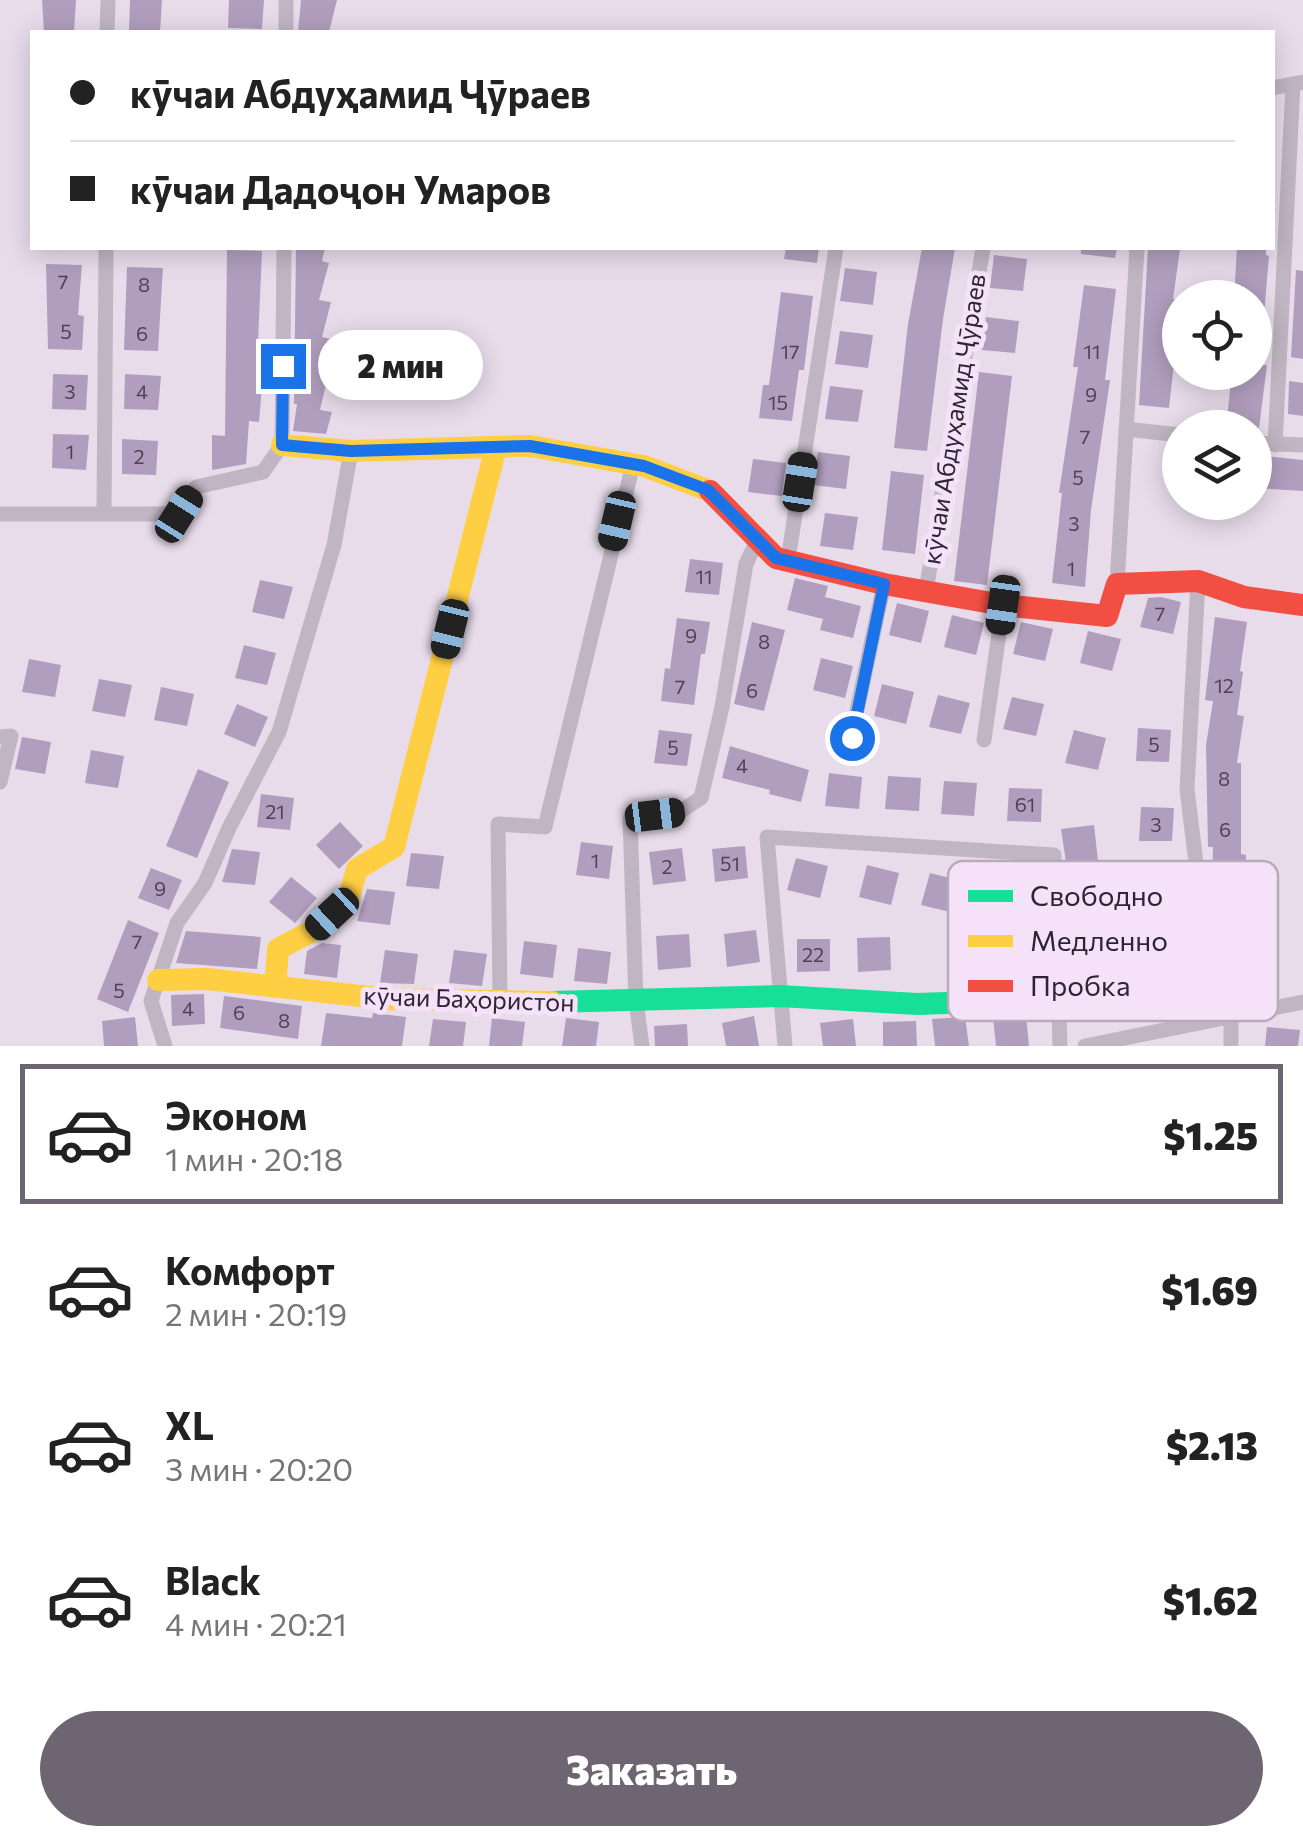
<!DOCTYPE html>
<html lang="ru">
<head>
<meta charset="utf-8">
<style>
  :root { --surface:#fff; --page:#f2f2f2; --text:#222; --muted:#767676; --line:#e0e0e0; --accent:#6e6573 }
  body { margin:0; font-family:Commissioner,sans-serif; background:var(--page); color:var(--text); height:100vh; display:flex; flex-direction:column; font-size:38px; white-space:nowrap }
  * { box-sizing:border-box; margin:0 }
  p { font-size:32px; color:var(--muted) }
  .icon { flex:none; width:55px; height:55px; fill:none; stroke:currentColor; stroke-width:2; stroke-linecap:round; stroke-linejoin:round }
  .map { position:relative; height:1046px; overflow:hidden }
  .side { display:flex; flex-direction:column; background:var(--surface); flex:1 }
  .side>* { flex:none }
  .hud { position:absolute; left:30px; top:30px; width:1245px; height:220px; border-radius:0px; box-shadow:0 5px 25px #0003; display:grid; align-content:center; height:220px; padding:0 40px; background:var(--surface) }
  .controls { position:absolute; left:1162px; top:280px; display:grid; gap:20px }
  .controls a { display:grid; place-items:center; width:110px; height:110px; border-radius:50%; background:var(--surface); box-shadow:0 5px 25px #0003; font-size:50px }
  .end { position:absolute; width:45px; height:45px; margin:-22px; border:12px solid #1a73e8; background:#fff; box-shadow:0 0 0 5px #fff }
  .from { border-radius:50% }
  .bubble { position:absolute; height:70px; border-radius:35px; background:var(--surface); box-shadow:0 5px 25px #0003; font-size:32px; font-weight:800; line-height:70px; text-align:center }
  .car { position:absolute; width:30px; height:60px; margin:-30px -15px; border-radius:12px; box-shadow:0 0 8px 2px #0007; background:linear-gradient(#222 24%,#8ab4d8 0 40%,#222 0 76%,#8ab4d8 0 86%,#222 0) }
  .hud b { display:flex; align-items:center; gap:35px; height:95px; font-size:38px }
  .hud b+b { border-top:2px solid var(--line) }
  .hud i { width:25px; height:25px; background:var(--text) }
  ul { padding:18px 0 0; list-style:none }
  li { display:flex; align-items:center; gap:30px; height:140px; margin:0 20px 15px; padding:0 20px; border:5px solid transparent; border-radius:0px }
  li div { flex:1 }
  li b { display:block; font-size:38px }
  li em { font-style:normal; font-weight:800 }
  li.selected { border-color:var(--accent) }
  li>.icon { width:90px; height:90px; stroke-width:1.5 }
  .button { display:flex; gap:20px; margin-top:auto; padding:20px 40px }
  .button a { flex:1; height:115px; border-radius:60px; background:var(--accent); color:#fff; font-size:40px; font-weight:800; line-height:115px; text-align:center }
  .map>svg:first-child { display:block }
  .building { fill:#b19ebe }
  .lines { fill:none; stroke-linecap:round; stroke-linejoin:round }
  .street { stroke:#c0b6c3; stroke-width:15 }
  .fast { stroke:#16e098; stroke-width:22 }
  .slow { stroke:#ffcf43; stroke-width:22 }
  .jam { stroke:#f24e42; stroke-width:22 }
  .route { stroke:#1a73e8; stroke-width:12 }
  .labels { text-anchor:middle; stroke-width:10; stroke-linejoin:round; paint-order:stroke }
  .number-label { font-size:20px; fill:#4e4356 }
  .street-label { font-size:25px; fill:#2d2533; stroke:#f5e2f8 }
  .key { fill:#f5e2f8; stroke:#b9a9bd; stroke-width:2.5 }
  .key-label { font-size:28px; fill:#2d2533 }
</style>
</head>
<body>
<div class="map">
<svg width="1303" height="1046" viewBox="0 0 1303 1046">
  <rect width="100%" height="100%" fill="#e8dcea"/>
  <!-- building -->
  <path class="building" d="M42 0H76L74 32H44Z
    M130 0H162L160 32H129Z
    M229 0H264L262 29 228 28Z
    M301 0H337L329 32H298Z
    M296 248H325L322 261 329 263 319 300 331 302 322 337 330 339 321 374 328 376 320 410 332 412 326 434 293 431 297 404H294Z
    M786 248H819L817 263 784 259Z
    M922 248H955L943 319 927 451 894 448 908 324Z
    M1081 248H1117L1115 258 1081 254Z
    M1148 248 1180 249 1173 299 1179 300 1174 337H1177L1169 408 1139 405Z
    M1237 248H1266V255L1269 256 1263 327 1267 328 1262 365H1267L1259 428H1226L1232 372H1255V298H1234Z
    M227 250 262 251 256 387H262L259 422 249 421 246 464 212 470V435L225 436Z
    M994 255 1027 259 1023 291 990 288Z
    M46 264 82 265 78 315 84 316 82 350 48 349Z
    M127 267 163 268 158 351 124 350Z
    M845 268 877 272 873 305 840 301Z
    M1296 270 1303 271V359L1291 357Z
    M1084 285 1116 289 1105 380H1110L1091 510 1085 587 1052 583 1062 493H1059L1078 367H1073Z
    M781 292 813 296 804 370H799L792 421 759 418 763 385H769Z
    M986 317 1019 321 1015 353 982 350Z
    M840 331 873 335 868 368 835 364Z
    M979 372 1012 376 987 585 954 581Z
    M53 374 88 375 86 410 52 409Z
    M125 374 161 376 158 410 124 409Z
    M1289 381 1303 383V416L1288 414Z
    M830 386 863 390 858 422 825 419Z
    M53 434 89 435 86 470 52 468Z
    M122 439 158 441 156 475 122 474Z
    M818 452 850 456 846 489 813 485Z
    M1256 455 1303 460V491L1255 488Z
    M753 459 786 463 782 496 748 492Z
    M891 471 924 475 915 554 882 550Z
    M825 513 858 517 853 550 820 546Z
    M690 559 723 563 719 595 685 592Z
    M795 578 828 586 825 597 861 606 853 638 820 630 823 619 787 610Z
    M260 580 293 587 284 619 252 612Z
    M1161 597 1181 602 1173 634 1140 627 1148 598Z
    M897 603 929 611 921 643 889 635Z
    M952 615 984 623 976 655 944 647Z
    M1215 617 1247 622 1240 671 1243 672 1237 715 1244 716 1237 763H1241V854L1246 855 1245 890H1249L1250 923 1216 924V888H1212L1213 847H1208L1206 745 1213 701 1205 700Z
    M677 618 710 622 705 654H701L694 705 661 701 665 668 670 669Z
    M752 622 785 630 764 711 734 704Z
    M1021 622 1053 629 1045 661 1013 654Z
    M1088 631 1121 639 1112 671 1080 663Z
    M244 645 276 653 267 685 235 678Z
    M821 658 853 666 845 698 813 690Z
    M29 659 61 665 55 697 22 692Z
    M99 679 132 685 125 717 92 711Z
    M882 684 914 692 906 724 874 716Z
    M161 687 194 694 187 726 154 720Z
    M938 695 970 703 961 734 929 727Z
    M1012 697 1044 704 1036 736 1003 729Z
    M237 704 268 717 255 747 224 734Z
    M1138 728 1171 730 1169 762 1136 761Z
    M659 730 692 734 687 766 654 763Z
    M1074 730 1106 738 1098 770 1065 763Z
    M22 737 51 742 45 774 15 769Z
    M730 746 809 770 801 802 769 794 770 790 722 778Z
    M91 750 124 756 118 788 85 783Z
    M198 769 229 782 197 858 166 846Z
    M829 773 862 777 859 809 825 806Z
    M888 776 921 778 919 811 885 809Z
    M944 781 977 783 974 816 941 814Z
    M1009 788 1042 789 1041 822 1007 821Z
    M261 794 294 798 290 830 257 827Z
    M1141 807 1174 808 1172 841H1139Z
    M340 822 363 846 339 869 316 845Z
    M1094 825 1099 870H1105L1107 913 1113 946 1079 950 1072 861 1066 862 1061 829Z
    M581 842 613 846 609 879 576 875Z
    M745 846 748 878 715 882 712 849Z
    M682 848 686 881 653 885 649 852Z
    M232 849 260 852 255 885 222 882Z
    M411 853 444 856 439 889 406 886Z
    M796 858 828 866 820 898 787 890Z
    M867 865 899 873 891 905 859 897Z
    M151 868 182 880 169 910 138 898Z
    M930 873 962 881 954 913 921 905Z
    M291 877 317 898 295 923 269 902Z
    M367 889 395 892 390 925 357 921Z
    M128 920 159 933 128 1012 97 999Z
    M756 930 760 962 727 967 724 934Z
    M186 931 261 937 257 969 176 963Z
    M689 934 691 967 658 970 656 936Z
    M890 937 891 970 858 972 857 938Z
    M797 939H830V971L797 972Z
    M524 941 557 945 553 978 520 974Z
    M322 943 341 945 337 978 304 974 307 951Z
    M578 948 611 952 607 984 574 981Z
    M385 950 418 954 414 984 380 983Z
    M454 950 487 954 482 986 449 983Z
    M204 994 205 1024 172 1026 171 995Z
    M224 996 302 1006 298 1039 220 1028Z
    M326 1013 372 1018 373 1013 406 1017 402 1046H321Z
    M1026 1015 1029 1046H996L993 1017Z
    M754 1016 759 1046H726L722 1023Z
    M135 1017 138 1046H104L102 1021Z
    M965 1017 969 1046H935L932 1019Z
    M492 1018 525 1022 522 1046H489Z
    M566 1018 599 1022 596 1046H562Z
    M433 1019 466 1022 463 1046H429Z
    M853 1019 856 1046H823L820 1023Z
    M916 1021 917 1046H883V1022Z
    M687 1024 688 1046H655L654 1026Z
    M1267 1027 1300 1030 1298 1046H1265Z"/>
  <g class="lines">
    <!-- street -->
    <path class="street" d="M107 32 108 0
      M286 32V0
      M1272 88 1303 82
      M1126 429 1180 435
      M1255 443 1303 445
      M1275 445 1293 84
      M0 514H179L196 487 263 472 282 445 284 248
      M104 514 106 248
      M788 560 836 248
      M1198 581 1187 789 1215 1019
      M1117 584 1137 248
      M926 591 983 248
      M0 737 11 736 0 782
      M851 738 884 584
      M984 740 1003 605
      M500 1001 498 824 545 827 633 464
      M1231 1016V1046
      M165 1046 151 1001 177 923 205 883 229 828 279 732 334 545 351 451
      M642 1046 636 1001 630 818 679 812 701 798 722 707 746 564 758 539
      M785 1046 767 837 1054 855 1060 1046
      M1085 1046 1303 1002"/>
    <!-- fast -->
    <path class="fast" d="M552 1002 780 996 917 1004 1058 999"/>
    <!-- slow -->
    <path class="slow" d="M282 445 351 451 530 446 644 466 710 491
      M158 980 207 979 388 999 552 1002
      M275 987 278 949 316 929 348 900 357 869 394 847 496 447"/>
    <!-- jam -->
    <path class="jam" d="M710 491 776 558 884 584 1003 605 1107 616 1117 584 1198 581 1244 597 1303 605"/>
  </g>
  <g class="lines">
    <!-- route -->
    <path class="route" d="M283 366 282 445 351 451 530 446 644 466 708 490 776 558 884 584 852 738"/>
  </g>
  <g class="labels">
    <!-- number labels -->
    <g class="number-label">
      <text x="63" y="289">7</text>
      <text x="144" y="292">8</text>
      <text x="66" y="339">5</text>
      <text x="142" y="341">6</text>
      <text x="790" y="359">17</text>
      <text x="1092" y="359">11</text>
      <text x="70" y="399">3</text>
      <text x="142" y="399">4</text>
      <text x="1091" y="402">9</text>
      <text x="778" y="410">15</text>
      <text x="1085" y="444">7</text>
      <text x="70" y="459">1</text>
      <text x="139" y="464">2</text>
      <text x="1078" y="485">5</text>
      <text x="1074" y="531">3</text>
      <text x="1071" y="576">1</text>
      <text x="704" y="584">11</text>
      <text x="1160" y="621">7</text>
      <text x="691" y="643">9</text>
      <text x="764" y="649">8</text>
      <text x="1224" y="693">12</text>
      <text x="680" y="694">7</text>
      <text x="752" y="698">6</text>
      <text x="1154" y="752">5</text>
      <text x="673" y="755">5</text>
      <text x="742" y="773">4</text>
      <text x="1224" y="786">8</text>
      <text x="1025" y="812">61</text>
      <text x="275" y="819">21</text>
      <text x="1156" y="832">3</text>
      <text x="1225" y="837">6</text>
      <text x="595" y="868">1</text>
      <text x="730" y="871">51</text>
      <text x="667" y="874">2</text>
      <text x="160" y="896">9</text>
      <text x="137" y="949">7</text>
      <text x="813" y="962">22</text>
      <text x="119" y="998">5</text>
      <text x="188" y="1016">4</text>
      <text x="239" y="1020">6</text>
      <text x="284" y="1028">8</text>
    </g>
    <!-- street labels -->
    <g class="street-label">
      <text transform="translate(954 419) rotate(-81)" y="9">кӯчаи Абдуҳамид Ҷӯраев</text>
      <text transform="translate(469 999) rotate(2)" y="9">кӯчаи Баҳористон</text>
    </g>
  </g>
  <!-- legend -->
  <rect x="948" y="861" width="330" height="160" rx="15" class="key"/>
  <rect x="968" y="890" width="45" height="12" fill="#16e098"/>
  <rect x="968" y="935" width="45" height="12" fill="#ffcf43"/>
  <rect x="968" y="980" width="45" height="12" fill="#f24e42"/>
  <g class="key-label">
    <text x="1030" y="906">Свободно</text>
    <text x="1030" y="951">Медленно</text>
    <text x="1030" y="996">Пробка</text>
  </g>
</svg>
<div class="controls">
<a><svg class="icon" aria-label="locate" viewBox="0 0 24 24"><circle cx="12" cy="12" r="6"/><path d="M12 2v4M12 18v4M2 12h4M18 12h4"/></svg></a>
<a><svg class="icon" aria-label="layers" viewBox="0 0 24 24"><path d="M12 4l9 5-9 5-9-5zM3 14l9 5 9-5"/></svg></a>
</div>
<i class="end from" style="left:852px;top:738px"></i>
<i class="end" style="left:283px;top:366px"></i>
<div class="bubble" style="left:318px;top:330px;width:165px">2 мин</div>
<i class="car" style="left:800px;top:482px;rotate:9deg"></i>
<i class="car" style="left:179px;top:514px;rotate:32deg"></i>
<i class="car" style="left:617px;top:521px;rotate:193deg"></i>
<i class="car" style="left:1003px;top:605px;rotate:188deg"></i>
<i class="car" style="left:450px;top:629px;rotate:194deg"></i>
<i class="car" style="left:655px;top:815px;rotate:83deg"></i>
<i class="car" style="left:332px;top:914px;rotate:227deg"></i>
<div class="hud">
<b><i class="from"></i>кӯчаи Абдуҳамид Ҷӯраев</b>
<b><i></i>кӯчаи Дадоҷон Умаров</b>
</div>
</div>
<section class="side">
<ul>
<li class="selected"><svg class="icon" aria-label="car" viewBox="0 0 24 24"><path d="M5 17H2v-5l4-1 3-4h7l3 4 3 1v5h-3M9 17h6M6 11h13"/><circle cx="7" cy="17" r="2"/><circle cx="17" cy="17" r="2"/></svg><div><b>Эконом</b><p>1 мин · 20:18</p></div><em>$1.25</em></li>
<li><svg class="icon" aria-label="car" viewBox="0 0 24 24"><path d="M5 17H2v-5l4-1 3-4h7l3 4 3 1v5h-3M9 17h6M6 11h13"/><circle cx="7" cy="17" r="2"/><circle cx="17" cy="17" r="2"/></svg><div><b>Комфорт</b><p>2 мин · 20:19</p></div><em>$1.69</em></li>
<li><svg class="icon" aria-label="car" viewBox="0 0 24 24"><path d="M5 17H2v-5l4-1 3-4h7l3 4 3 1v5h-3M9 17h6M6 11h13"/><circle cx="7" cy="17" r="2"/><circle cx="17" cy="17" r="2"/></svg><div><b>XL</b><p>3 мин · 20:20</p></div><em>$2.13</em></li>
<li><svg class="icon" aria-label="car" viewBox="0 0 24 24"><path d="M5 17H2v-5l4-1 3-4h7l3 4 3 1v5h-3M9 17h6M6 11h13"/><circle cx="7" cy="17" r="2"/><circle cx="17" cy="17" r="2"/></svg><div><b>Black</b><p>4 мин · 20:21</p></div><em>$1.62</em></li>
</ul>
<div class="button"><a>Заказать</a></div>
</section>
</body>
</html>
